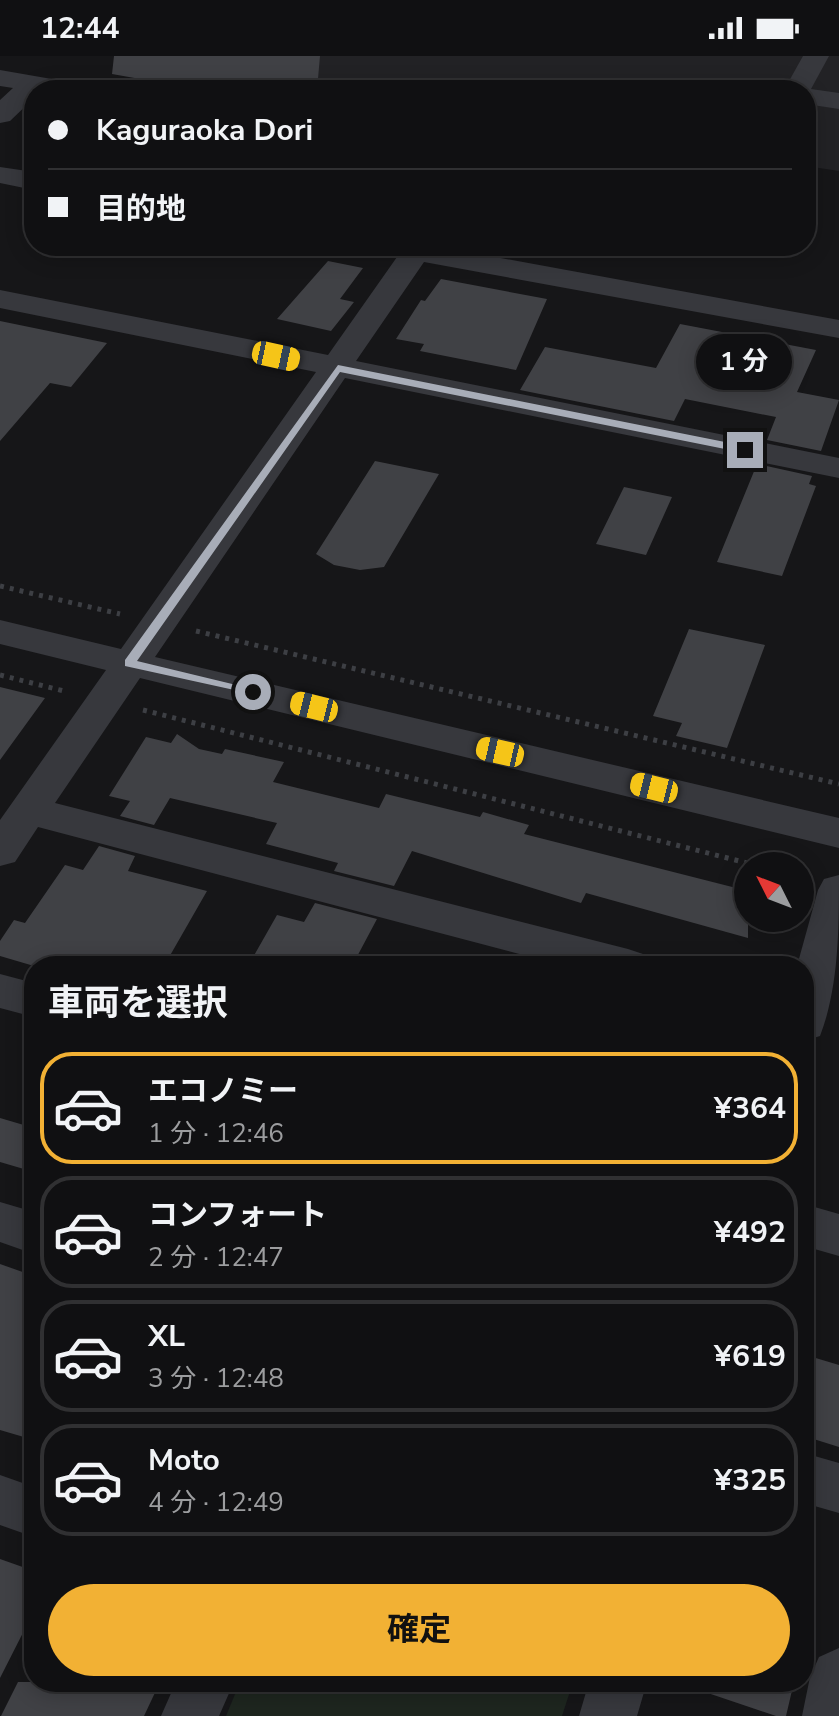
<!DOCTYPE html>
<html lang="ja">
<head>
<meta charset="utf-8">
<style>
  :root { --surface:#101012; --page:#1e1e20; --text:#f1f3f6; --muted:#9c9d9f; --line:#303032; --accent:#f2b134 }
  body { margin:0; font-family:"Nunito Sans","Noto Sans JP",sans-serif; background:var(--page); color:var(--text); height:100vh; display:flex; flex-direction:column; font-size:30px; white-space:nowrap }
  * { box-sizing:border-box; margin:0 }
  p { font-size:26px; color:var(--muted) }
  .icon { flex:none; width:44px; height:44px; fill:none; stroke:currentColor; stroke-width:2; stroke-linecap:round; stroke-linejoin:round }
  .map { position:relative; flex:1; overflow:hidden }
  .side { position:absolute; left:24px; top:900px; width:790px; height:736px; display:flex; flex-direction:column; background:var(--surface); border-radius:32px; box-shadow:0 4px 20px #0003,0 0 0 2px var(--line) }
  .side>* { flex:none }
  .banner { position:absolute; left:24px; top:24px; width:792px; height:176px; border-radius:32px; box-shadow:0 4px 20px #0003,0 0 0 2px var(--line); display:grid; align-content:center; height:176px; padding:0 24px; background:var(--surface) }
  .needle { width:52px; rotate:312deg }
  .fabs { position:absolute; left:734px; top:796px; display:grid; gap:16px }
  .fabs a { display:grid; place-items:center; width:80px; height:80px; border-radius:50%; background:var(--surface); box-shadow:0 4px 20px #0003,0 0 0 2px var(--line); font-size:40px }
  .end { position:absolute; width:36px; height:36px; margin:-18px; border:10px solid #a8adb8; background:#111; box-shadow:0 0 0 4px #111 }
  .from { border-radius:50% }
  .bubble { position:absolute; height:56px; border-radius:28px; background:var(--surface); box-shadow:0 4px 20px #0003,0 0 0 2px var(--line); font-size:26px; font-weight:700; line-height:56px; text-align:center }
  .car { position:absolute; width:24px; height:48px; margin:-24px -12px; border-radius:10px; box-shadow:0 0 6px 2px #0007; background:linear-gradient(#f5c518 24%,#345 0 40%,#f5c518 0 76%,#345 0 86%,#f5c518 0) }
  .banner b { display:flex; align-items:center; gap:28px; height:76px; font-size:30px }
  .banner b+b { border-top:2px solid var(--line) }
  .banner i { width:20px; height:20px; background:var(--text) }
  ul { padding:0; list-style:none }
  li { display:flex; align-items:center; gap:24px; height:112px; margin:0 16px 12px; padding:0 8px; border:4px solid var(--line); border-radius:32px }
  li div { flex:1 }
  li b { display:block; font-size:30px }
  li em { font-style:normal; font-weight:700 }
  li.selected { border-color:var(--accent) }
  li>.icon { width:72px; height:72px; stroke-width:1.5 }
  h2 { padding:0 24px; font-size:36px; line-height:96px }
  .action { display:flex; gap:16px; margin-top:auto; padding:16px 24px }
  .action a { flex:1; height:92px; border-radius:48px; background:var(--accent); color:#111; font-size:32px; font-weight:700; line-height:92px; text-align:center }
  .status { display:flex; justify-content:space-between; align-items:center; height:56px; padding:0 40px; background:var(--surface); direction:ltr }
  .status svg { height:22px; fill:currentColor }
  .map>svg:first-child { display:block }
  .built { fill:#222225 }
  .green { fill:#1e261f }
  .building { fill:#404145 }
  .lines { fill:none; stroke-linecap:round; stroke-linejoin:round }
  .path { stroke:#3d3f44; stroke-width:5; stroke-dasharray:4 6; stroke-linecap:butt }
  .minor { fill:#37383d; fill-rule:evenodd }
  .route { fill:#a8adb8 }
</style>
</head>
<body>
<div class="status"><b>12:44</b><svg viewBox="0 0 49 12"><path d="M0 12V9h3v3zM5 12V6h3v6zM10 12V3h3v9zM15 12V0h3v12zM26 1h20v11H26zM47 4h2v5h-2z"/></svg></div>
<div class="map">
<svg width="839" height="1660" viewBox="0 0 839 1660">
  <rect width="100%" height="100%" fill="#161618"/>
  <!-- built -->
  <path class="built" d="M132 0H839V115L806 110V34H341Z"/>
  <!-- green -->
  <path class="green" d="M240 1626H573L562 1660H226Z"/>
  <!-- building -->
  <path class="building" d="M114 0H320L317 34H202L112 18Z
    M328 205 363 212 340 243 354 246 331 275 277 263Z
    M441 223 547 243 516 314 420 295 424 288 396 283 421 244 425 245Z
    M0 265 107 287 71 331 50 327 0 385Z
    M680 268 816 294 797 336 839 344 821 395 767 384 776 361 685 343 674 365 520 334 545 291 656 312Z
    M375 405 439 418 384 511 360 514 334 509 316 498Z
    M757 408 812 420 809 428 816 430 782 520 717 506Z
    M624 431 672 441 646 499 596 488Z
    M689 573 765 589 727 692 676 680 682 667 653 660Z
    M0 631 45 642 0 704Z
    M177 678 199 693 222 698 225 693 284 706 273 726 379 752 386 738 480 761 483 756 529 769 524 778 748 835V882L586 837 581 847 412 795 394 830 334 815 338 807 266 788 277 767 170 742 154 769 120 760 130 745 109 740 146 681 171 687Z
    M99 790 135 800 128 815 207 835 164 910H84L57 902 52 910H34L0 900V885L14 864 25 867 65 809 83 814Z
    M315 847 377 863 352 910H248L277 859 304 866Z
    M0 1062 34 1072V1116L0 1106Z
    M0 1208 34 1220V1384L0 1374Z
    M809 1300 839 1309V1391L804 1380V1320Z
    M0 1503 34 1515V1555L0 1622Z
    M18 1626H160L144 1660H1Z
    M694 1626H794L786 1660H776L693 1632Z"/>
  <g class="lines">
    <!-- path -->
    <path class="path" d="M0 530 120 558
      M196 575 839 728
      M0 619 64 635
      M143 654 759 810"/>
    <!-- minor -->
    <path class="minor" d="M803 0H829L811 33 839 37V53L806 48V34H784Z
      M0 14 69 26 78 28 82 34H34V42L10 65 0 67V44L13 32 0 30Z
      M0 111 34 116V134L0 127Z
      M378 190H435L839 264V282L424 206 356 305 839 402V422L345 322 155 601 839 762V792L140 622 55 747 628 893 643 898 650 910H565L38 771 15 806 0 810V764L106 614 0 588V564L121 593 316 316 0 252V234L328 299 397 201 382 197Z
      M839 819C839 872 839 931 820 980L804 985V910H797L818 834 824 823Z
      M0 918 34 927V961L0 952Z
      M0 1146 34 1156V1198L0 1186Z
      M804 1148 839 1158V1200L804 1190Z
      M804 1397 839 1407V1457L804 1447Z
      M0 1419 34 1431V1481L0 1469Z
      M839 1592V1660H802L810 1621 819 1601Z
      M176 1626H234L219 1660H161Z
      M589 1626H647L637 1660H579Z"/>
  </g>
  <!-- route -->
  <path class="route" d="M338 309 745 390 750 394 745 397 340 316 137 605 257 634V639L125 610V604Z"/>
</svg>
<div class="fabs">
<a><svg class="needle" viewBox="-14 -14 28 28"><path d="M0-13l5 13h-10z" fill="#e53935"/><path d="M0 13l5-13h-10z" fill="#9c9d9f"/></svg></a>
</div>
<i class="end from" style="left:253px;top:636px"></i>
<i class="end" style="left:745px;top:394px"></i>
<div class="bubble" style="left:696px;top:278px;width:96px">1 分</div>
<i class="car" style="left:276px;top:300px;rotate:102deg"></i>
<i class="car" style="left:314px;top:651px;rotate:284deg"></i>
<i class="car" style="left:500px;top:696px;rotate:283deg"></i>
<i class="car" style="left:654px;top:732px;rotate:284deg"></i>
<div class="banner">
<b><i class="from"></i>Kaguraoka Dori</b>
<b><i></i>目的地</b>
</div>
<section class="side">
<h2>車両を選択</h2>
<ul>
<li class="selected"><svg class="icon" aria-label="car" viewBox="0 0 24 24"><path d="M5 17H2v-5l4-1 3-4h7l3 4 3 1v5h-3M9 17h6M6 11h13"/><circle cx="7" cy="17" r="2"/><circle cx="17" cy="17" r="2"/></svg><div><b>エコノミー</b><p>1 分 · 12:46</p></div><em>¥364</em></li>
<li><svg class="icon" aria-label="car" viewBox="0 0 24 24"><path d="M5 17H2v-5l4-1 3-4h7l3 4 3 1v5h-3M9 17h6M6 11h13"/><circle cx="7" cy="17" r="2"/><circle cx="17" cy="17" r="2"/></svg><div><b>コンフォート</b><p>2 分 · 12:47</p></div><em>¥492</em></li>
<li><svg class="icon" aria-label="car" viewBox="0 0 24 24"><path d="M5 17H2v-5l4-1 3-4h7l3 4 3 1v5h-3M9 17h6M6 11h13"/><circle cx="7" cy="17" r="2"/><circle cx="17" cy="17" r="2"/></svg><div><b>XL</b><p>3 分 · 12:48</p></div><em>¥619</em></li>
<li><svg class="icon" aria-label="car" viewBox="0 0 24 24"><path d="M5 17H2v-5l4-1 3-4h7l3 4 3 1v5h-3M9 17h6M6 11h13"/><circle cx="7" cy="17" r="2"/><circle cx="17" cy="17" r="2"/></svg><div><b>Moto</b><p>4 分 · 12:49</p></div><em>¥325</em></li>
</ul>
<div class="action"><a>確定</a></div>
</section>
</div>
</body>
</html>
